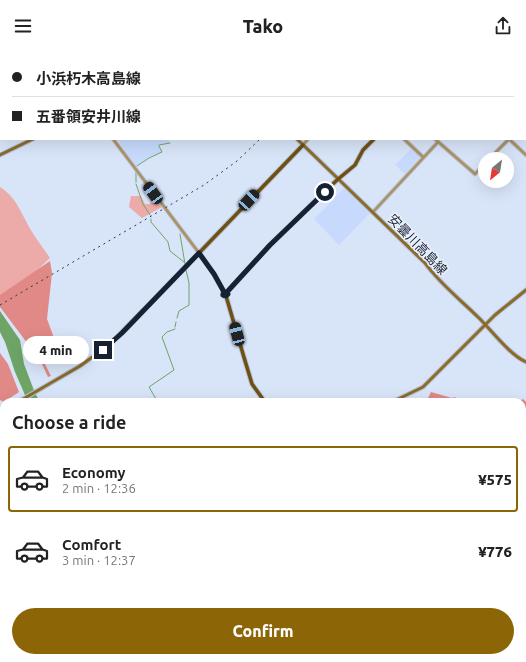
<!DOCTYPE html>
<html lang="en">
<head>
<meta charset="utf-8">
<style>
  :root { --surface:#fff; --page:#f6f6f6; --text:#222; --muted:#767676; --line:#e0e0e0; --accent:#8c6507 }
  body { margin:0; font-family:Ubuntu,"Noto Sans JP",sans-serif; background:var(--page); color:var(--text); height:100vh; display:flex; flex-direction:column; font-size:15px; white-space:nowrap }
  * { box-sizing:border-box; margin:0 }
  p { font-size:13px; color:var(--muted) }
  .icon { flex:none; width:22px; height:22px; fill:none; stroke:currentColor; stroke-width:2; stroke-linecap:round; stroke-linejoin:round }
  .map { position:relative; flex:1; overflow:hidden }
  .sheet { position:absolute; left:0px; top:346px; width:526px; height:264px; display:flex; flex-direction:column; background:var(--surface); border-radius:12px 12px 0 0; box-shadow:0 4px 16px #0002 }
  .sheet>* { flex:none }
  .guide { position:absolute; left:0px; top:0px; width:526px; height:88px; box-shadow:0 4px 16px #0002; display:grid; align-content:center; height:88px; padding:0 12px; background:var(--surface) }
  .needle { width:26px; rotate:210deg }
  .tools { position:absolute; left:478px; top:100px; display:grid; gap:8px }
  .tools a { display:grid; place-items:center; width:36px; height:36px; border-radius:50%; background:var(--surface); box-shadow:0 4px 16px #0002; font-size:20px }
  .end { position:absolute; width:18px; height:18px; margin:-9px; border:5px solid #162133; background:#fff; box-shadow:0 0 0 2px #fff }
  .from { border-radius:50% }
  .bubble { position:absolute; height:28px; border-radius:14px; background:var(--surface); box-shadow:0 4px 16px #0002; font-size:13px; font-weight:800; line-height:28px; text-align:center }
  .car { position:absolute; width:12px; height:24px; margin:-12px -6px; border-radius:5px; box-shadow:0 0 3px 1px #0007; background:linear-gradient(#222 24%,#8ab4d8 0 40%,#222 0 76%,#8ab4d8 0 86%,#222 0) }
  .guide b { display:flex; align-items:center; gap:14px; height:38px; font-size:15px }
  .guide b+b { border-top:1px solid var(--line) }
  .guide i { width:10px; height:10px; background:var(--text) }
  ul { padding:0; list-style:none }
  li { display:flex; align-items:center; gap:12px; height:66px; margin:0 8px 6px; padding:0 4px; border:2px solid transparent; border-radius:4px }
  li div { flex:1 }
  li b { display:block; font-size:15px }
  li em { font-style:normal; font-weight:800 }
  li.active { border-color:var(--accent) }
  li>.icon { width:36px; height:36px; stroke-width:1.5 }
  h2 { padding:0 12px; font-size:18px; line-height:48px }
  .cta { display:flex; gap:8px; margin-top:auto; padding:8px 12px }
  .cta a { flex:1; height:46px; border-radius:24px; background:var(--accent); color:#fff; font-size:16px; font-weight:800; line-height:46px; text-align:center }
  header { display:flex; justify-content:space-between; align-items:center; height:52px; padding:0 12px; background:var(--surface); font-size:18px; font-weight:800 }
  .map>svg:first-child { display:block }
  .built { fill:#c7dafd }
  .green { fill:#ecaba9 }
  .forest { fill:#e18987 }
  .water { fill:#6ea566 }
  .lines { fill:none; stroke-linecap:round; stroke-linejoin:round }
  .stream { stroke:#6ea566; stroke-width:1 }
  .river { stroke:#6ea566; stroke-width:2.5 }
  .tertiary-casing { stroke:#b5c1d5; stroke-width:4.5 }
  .secondary-casing { stroke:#b5c1d5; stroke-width:5 }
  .primary-casing { stroke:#b5c1d5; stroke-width:5.5 }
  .trunk-casing { stroke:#b5c1d5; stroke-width:6 }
  .tertiary { stroke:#ad915f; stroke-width:2.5 }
  .secondary { stroke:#8b6a2a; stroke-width:3 }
  .primary { stroke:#6e5011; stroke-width:3.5 }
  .trunk { stroke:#604610; stroke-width:4 }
  .rail { stroke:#2b3648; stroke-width:1; stroke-dasharray:2 4; stroke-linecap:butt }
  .route { stroke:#162133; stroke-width:5 }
  .labels { text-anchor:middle; stroke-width:3; stroke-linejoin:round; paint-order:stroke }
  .street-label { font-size:13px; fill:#162133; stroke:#ebf1fb }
</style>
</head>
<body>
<header><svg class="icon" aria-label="menu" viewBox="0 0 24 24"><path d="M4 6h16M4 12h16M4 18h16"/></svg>Tako<svg class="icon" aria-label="share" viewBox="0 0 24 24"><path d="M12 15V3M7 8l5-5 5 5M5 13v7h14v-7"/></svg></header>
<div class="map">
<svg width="526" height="610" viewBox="0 0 526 610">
  <rect width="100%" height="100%" fill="#d8e4f8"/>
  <!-- built -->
  <path class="built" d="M118 87H169V91L158 92 162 100 149 105 135 115 125 101Z
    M411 97 419 104V107L405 122 395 113Z
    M345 135 371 160 339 193 314 167Z"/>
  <!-- green -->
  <path class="green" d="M0 135C15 144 21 160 29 175 35 185 43 196 50 206L32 223 0 244Z
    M131 144H141L145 152H149L153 150 156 152 159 151 162 155 142 166 129 155Z"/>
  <!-- forest -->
  <path class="forest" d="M50 209 52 221 47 267 57 294 55 299 46 308 45 312 51 324 48 325 40 308 0 255V243Z
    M0 301 8 312 19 340 4 350 0 348Z
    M431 340 452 346 455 345 460 350H426Z
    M523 347 526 350V466L522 464V350H518Z"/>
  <!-- water -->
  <path class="water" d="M0 259 20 288 24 312 35 341 40 350H28L15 320 5 290 0 280Z"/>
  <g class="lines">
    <!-- stream -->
    <path class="stream" d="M139 1 140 0
      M159 93 170 91
      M137 114 149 106 162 100 159 94
      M136 120V130
      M136 132 143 152 150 163
      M151 167V170L168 190 170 199 184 210
      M180 182 185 212
      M177 266 179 259 189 253V231L186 218
      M175 275 176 270
      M156 350 155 348 156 347 149 335 174 318 162 285 167 280 175 277
      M0 442 4 443
      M0 565 4 564
      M88 606 91 610
      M368 606 370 610
      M516 606 519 610
      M167 610 173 606"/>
    <!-- river -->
    <path class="river" d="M525 50 526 46
      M525 54 526 65
      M0 479 1 478 4 479
      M0 541 4 542
      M249 606 252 610
      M37 610V606
      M210 610V606
      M297 610 299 606"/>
    <!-- tertiary casing -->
    <g class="tertiary-casing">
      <path id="tertiary" d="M312 0 313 1
        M385 0 386 1
        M291 1 292 0
        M392 1 393 0
        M113 87 199 201
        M404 87 423 105
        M435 87 475 122 485 112
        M509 87 526 103
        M303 93 308 87
        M489 107 509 87
        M373 160 438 90"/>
    </g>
    <!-- secondary casing -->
    <g class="secondary-casing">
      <path id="secondary" d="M55 0 56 1
        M221 0V1
        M207 1 208 0
        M297 87 425 211C440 232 461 248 479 266 492 279 510 303 526 310
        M0 103 33 87
        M18 350 80 314 109 293 199 201
        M392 350 423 335 495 263 526 238
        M0 360 4 358
        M0 468 4 471
        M225 606 227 610"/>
    </g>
    <!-- primary casing -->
    <g class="primary-casing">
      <path id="primary" d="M417 1V0
        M222.5 242a2.5 2.5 0 1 1 5 0a2.5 2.5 0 1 1-5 0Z
        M224 240 214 222 199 201 303 93
        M227 240 270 193 337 128 355 113 363 98 374 87
        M226 244 243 302 252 332 265 350
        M395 606 398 610"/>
    </g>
    <!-- trunk casing -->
    <g class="trunk-casing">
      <path id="trunk" d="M4 1 6 0
        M10 1 12 0
        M22 1 24 0
        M0 3H1
        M0 7 1 6
        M0 14 1 13"/>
    </g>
    <!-- tertiary -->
    <use href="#tertiary" class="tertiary"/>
    <!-- secondary -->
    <use href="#secondary" class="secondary"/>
    <!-- primary -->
    <use href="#primary" class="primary"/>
    <!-- trunk -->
    <use href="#trunk" class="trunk"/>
    <!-- rail -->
    <path class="rail" d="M341 1 342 0
      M0 253 204 133 237 109 260 87"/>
  </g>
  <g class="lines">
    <!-- route -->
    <path class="route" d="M103 298 122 281 199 201 214 222 224 240 223 243 226 244 228 242 227 240 270 193 325 140"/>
  </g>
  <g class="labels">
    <!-- street labels -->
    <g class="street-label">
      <text transform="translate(418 192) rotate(46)" y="5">安曇川高島線</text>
    </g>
  </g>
</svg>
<div class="tools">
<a><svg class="needle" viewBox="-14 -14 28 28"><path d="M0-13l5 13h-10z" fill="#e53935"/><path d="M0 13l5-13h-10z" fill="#767676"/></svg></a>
</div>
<i class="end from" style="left:325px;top:140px"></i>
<i class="end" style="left:103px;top:298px"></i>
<div class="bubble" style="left:23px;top:284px;width:66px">4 min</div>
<i class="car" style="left:153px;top:141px;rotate:324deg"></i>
<i class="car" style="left:249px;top:148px;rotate:43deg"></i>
<i class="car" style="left:237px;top:282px;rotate:345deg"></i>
<div class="guide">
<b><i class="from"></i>小浜朽木高島線</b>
<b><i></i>五番領安井川線</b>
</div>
<section class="sheet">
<h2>Choose a ride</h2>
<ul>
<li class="active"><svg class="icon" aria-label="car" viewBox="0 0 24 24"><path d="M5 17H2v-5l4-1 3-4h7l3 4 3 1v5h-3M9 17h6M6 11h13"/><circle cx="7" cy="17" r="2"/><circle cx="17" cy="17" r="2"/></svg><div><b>Economy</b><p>2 min · 12:36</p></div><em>¥575</em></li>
<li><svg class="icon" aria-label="car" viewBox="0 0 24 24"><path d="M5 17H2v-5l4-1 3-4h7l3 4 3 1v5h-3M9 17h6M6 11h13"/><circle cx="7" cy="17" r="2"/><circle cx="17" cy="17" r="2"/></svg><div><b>Comfort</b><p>3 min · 12:37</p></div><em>¥776</em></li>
</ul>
<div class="cta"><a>Confirm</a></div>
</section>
</div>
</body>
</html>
